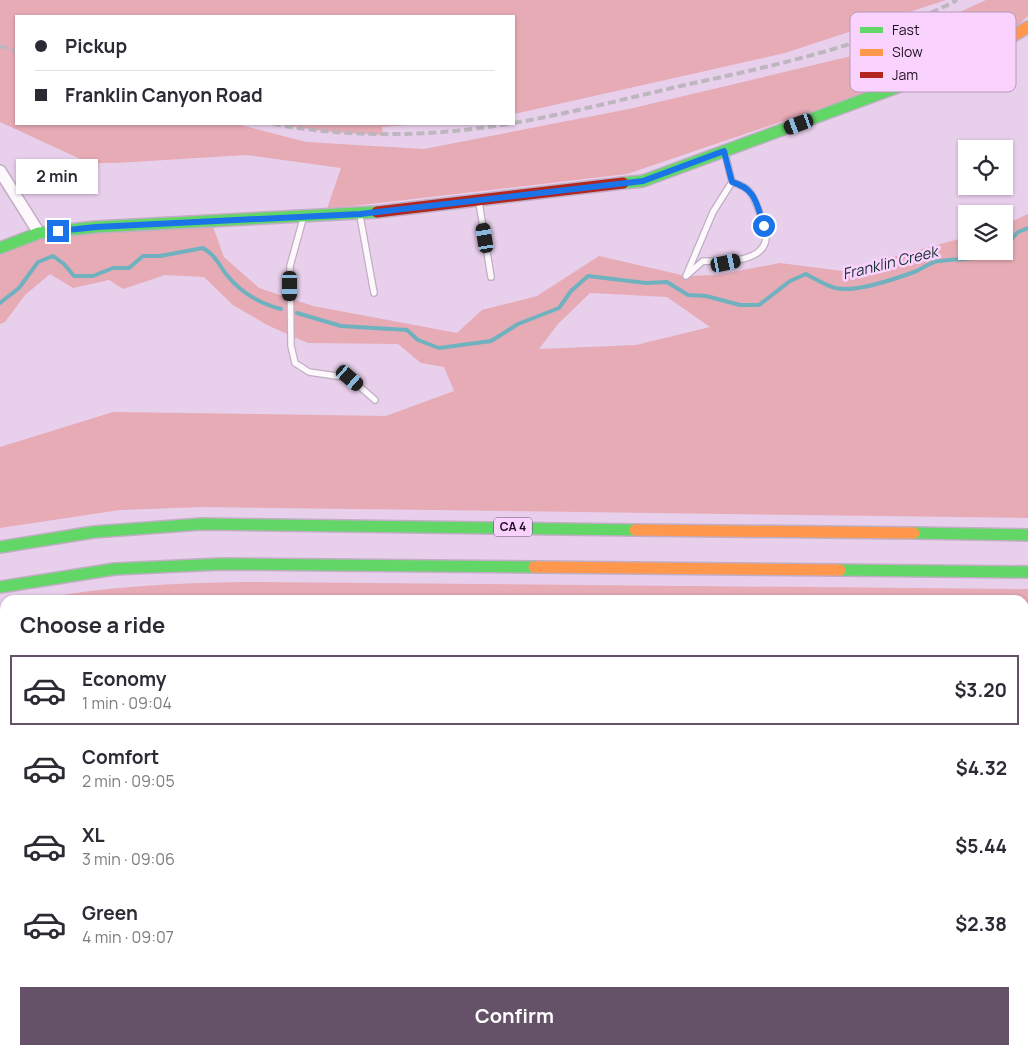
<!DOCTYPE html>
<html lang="en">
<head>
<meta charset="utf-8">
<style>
  :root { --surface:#fff; --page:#f2f2f3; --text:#2b2b33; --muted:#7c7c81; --line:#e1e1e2; --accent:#655268 }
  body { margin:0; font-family:Manrope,sans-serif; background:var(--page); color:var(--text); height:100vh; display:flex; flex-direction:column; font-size:19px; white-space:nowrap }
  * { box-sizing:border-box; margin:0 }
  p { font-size:16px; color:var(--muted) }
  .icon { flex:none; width:28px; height:28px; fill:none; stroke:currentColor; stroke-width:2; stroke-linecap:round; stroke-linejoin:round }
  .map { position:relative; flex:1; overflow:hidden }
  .details { position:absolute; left:0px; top:595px; width:1029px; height:460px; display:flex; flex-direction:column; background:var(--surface); border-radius:15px 15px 0 0; box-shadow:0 1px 4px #0004 }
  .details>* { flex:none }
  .hud { position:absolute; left:15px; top:15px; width:500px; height:110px; border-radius:0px; box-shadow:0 1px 4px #0004; display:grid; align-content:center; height:110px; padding:0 20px; background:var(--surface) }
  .controls { position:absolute; left:958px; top:140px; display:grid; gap:10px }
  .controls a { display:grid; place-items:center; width:55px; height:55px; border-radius:0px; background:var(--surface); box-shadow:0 1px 4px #0004; font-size:25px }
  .end { position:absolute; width:22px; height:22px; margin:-11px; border:6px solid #1a73e8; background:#fff; box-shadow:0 0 0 2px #fff }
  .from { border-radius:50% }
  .bubble { position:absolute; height:35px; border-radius:0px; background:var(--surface); box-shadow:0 1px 4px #0004; font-size:16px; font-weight:700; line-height:35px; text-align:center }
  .car { position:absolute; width:15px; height:30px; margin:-15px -8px; border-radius:6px; box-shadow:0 0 4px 1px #0007; background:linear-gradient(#222 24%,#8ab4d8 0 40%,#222 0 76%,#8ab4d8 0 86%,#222 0) }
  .hud b { display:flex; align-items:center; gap:18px; height:48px; font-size:19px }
  .hud b+b { border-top:1px solid var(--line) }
  .hud i { width:12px; height:12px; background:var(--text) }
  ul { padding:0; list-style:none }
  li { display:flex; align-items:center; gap:15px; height:70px; margin:0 10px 8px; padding:0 10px; border:2px solid transparent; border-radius:0px }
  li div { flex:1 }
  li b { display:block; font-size:19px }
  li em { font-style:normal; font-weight:700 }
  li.selected { border-color:var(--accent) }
  li>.icon { width:45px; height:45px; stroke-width:1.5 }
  h2 { padding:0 20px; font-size:22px; line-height:60px }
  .cta { display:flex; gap:10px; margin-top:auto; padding:10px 20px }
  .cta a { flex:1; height:58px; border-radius:0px; background:var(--accent); color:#fff; font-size:20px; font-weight:700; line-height:58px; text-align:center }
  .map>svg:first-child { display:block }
  .green { fill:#e6abb5; fill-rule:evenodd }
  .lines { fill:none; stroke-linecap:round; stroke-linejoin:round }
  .stream { stroke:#70b1bf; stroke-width:4 }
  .lane-casing { stroke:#c1aec4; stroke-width:8 }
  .street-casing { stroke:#c1aec4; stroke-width:14 }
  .fast-casing { stroke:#c1aec4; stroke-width:14 }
  .slow-casing { stroke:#c1aec4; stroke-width:14 }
  .jam-casing { stroke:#c1aec4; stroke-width:14 }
  .lane { stroke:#fcf8fc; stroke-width:5.5 }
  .street { stroke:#fcf8fc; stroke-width:11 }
  .fast { stroke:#63d668; stroke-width:11 }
  .slow { stroke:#ff974d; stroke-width:11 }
  .jam { stroke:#b3261e; stroke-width:11 }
  .rail { stroke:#bdb6be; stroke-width:4; stroke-dasharray:8 4; stroke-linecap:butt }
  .route { stroke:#1a73e8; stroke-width:6 }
  .labels { text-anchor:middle; stroke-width:5; stroke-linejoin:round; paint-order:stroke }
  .shield { fill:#f9d3fe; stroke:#604963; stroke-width:1 }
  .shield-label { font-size:12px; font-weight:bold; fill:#1f0e21 }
  .water-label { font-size:15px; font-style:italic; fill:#193032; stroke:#f9d3fe }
  .key { fill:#f9d3fe; stroke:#b898bc; stroke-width:1 }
  .key-label { font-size:14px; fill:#1f0e21 }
</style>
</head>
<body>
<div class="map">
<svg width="1028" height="1055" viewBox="0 0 1028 1055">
  <rect width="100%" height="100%" fill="#e8cfeb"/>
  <!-- green -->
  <path class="green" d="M0 0H946L785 53 514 114V16H16V124H237L306 142 424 149 629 109 877 50 986 0H1028V16L1012 31 907 79 627 174 327 209 341 168 246 155 116 163H89L0 122Z
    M273 124H420L382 127 383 135 332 132Z
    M1028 214V518L203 507 120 510 0 528V447L113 412 386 416 454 391 444 367 421 363 398 344 308 343 267 325 233 305 204 277 165 275 123 289 109 280 73 288 50 274 25 295 5 322 0 324V248L39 233 211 221 224 257 259 288 313 306 457 333 482 310 537 296 599 256 686 276 717 275 780 263 842 271 966 237V251H1004V225ZM590 293 667 297 710 327 636 345 539 349 558 324Z
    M247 582 1028 589V1055H0V607L5 606V1050H1024V600H34C104 586 175 583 247 582Z"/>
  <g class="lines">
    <!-- stream -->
    <path class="stream" d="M1004 247 1018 232 1028 228
      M0 303 19 288 38 262 53 256 64 264 74 276H93L113 268H129L143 256H160L203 248C218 258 216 261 226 274 240 292 258 303 281 309
      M297 313 341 326 407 330 418 340 439 348 491 341 518 324 559 308 571 291 588 276 646 283 667 282 688 295 706 296 740 305H759L790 281 806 274C815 279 825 285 835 288 855 293 895 279 914 272 922 269 930 262 939 261 960 258 975 261 996 251"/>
    <!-- lane casing -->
    <g class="lane-casing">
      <path id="lane" d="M725 153 732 182 713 212 686 276 703 261C721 262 769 264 766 233 765 226 761 218 759 211 752 193 751 188 732 182
        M479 202 491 277
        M360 216 374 293
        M303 219 290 266 291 346 295 363 309 372 350 378 375 400"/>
    </g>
    <!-- street casing -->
    <g class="street-casing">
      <path id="street" d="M0 171 39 233"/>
    </g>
    <!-- fast casing -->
    <g class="fast-casing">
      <path id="fast" d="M623 183 643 181 925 77
        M0 248 39 233 96 227 377 212
        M914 533 1028 535
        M0 547 94 532 201 524 635 530
        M840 570 1028 572
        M0 587 115 569 221 564 534 567"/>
    </g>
    <!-- slow casing -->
    <g class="slow-casing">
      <path id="slow" d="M925 77 974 59 1028 27
        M635 530 914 533
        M534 567 840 570"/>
    </g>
    <!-- jam casing -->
    <g class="jam-casing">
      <path id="jam" d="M377 212 623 183"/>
    </g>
    <!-- lane -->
    <use href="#lane" class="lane"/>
    <!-- street -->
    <use href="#street" class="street"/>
    <!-- fast -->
    <use href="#fast" class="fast"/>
    <!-- slow -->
    <use href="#slow" class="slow"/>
    <!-- jam -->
    <use href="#jam" class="jam"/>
    <!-- rail -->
    <path class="rail" d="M0 46 16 51
      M514 123C571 113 628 98 685 85 777 65 872 45 957 0
      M273 124C352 138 430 137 508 124"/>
  </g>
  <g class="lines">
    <!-- route -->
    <path class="route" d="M58 231 96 227 360 214 643 181 724 151 732 182C756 189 756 203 764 226"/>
  </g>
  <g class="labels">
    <!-- shield labels -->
    <rect class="shield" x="494" y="517.5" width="38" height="19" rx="4"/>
    <g class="shield-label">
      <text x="513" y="531">CA 4</text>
    </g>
    <!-- water labels -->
    <g class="water-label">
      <text transform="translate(890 263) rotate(-14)" y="5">Franklin Creek</text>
    </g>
  </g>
  <!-- legend -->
  <rect x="850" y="12" width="166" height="80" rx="8" class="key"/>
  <rect x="860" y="27" width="23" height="6" fill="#63d668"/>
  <rect x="860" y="49" width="23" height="7" fill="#ff974d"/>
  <rect x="860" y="72" width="23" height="6" fill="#b3261e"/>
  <g class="key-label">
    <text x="892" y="35">Fast</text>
    <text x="892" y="57">Slow</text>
    <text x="892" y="80">Jam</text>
  </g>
</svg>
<div class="controls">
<a><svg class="icon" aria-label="locate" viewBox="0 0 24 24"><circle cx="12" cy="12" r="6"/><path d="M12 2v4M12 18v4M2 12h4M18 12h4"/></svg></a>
<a><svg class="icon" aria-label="layers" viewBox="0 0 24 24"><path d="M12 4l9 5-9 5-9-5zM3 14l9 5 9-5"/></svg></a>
</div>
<i class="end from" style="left:764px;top:226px"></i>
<i class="end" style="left:58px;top:231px"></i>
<div class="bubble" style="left:16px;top:159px;width:82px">2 min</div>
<i class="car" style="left:799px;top:124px;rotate:250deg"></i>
<i class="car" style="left:485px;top:238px;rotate:351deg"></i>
<i class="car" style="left:726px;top:263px;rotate:78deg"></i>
<i class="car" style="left:290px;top:286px;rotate:180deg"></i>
<i class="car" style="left:350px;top:378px;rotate:131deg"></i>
<div class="hud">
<b><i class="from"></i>Pickup</b>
<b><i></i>Franklin Canyon Road</b>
</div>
<section class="details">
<h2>Choose a ride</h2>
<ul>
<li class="selected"><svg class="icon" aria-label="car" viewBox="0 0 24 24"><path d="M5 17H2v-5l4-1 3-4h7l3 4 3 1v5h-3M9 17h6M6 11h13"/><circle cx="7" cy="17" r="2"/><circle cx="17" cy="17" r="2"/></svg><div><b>Economy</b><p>1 min · 09:04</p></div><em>$3.20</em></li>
<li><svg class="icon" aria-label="car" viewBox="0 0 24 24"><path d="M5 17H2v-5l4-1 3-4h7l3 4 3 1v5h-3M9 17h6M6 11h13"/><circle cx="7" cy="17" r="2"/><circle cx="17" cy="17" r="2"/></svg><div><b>Comfort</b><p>2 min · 09:05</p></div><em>$4.32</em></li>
<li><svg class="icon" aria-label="car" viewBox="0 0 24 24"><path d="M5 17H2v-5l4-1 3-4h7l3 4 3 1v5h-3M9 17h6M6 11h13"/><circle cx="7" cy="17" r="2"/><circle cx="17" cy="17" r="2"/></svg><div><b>XL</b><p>3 min · 09:06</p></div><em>$5.44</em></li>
<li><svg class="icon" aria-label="car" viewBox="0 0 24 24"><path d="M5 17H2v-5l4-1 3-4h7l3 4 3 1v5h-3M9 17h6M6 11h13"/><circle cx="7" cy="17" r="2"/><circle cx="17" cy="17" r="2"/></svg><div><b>Green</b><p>4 min · 09:07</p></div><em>$2.38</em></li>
</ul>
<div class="cta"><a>Confirm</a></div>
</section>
</div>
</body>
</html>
